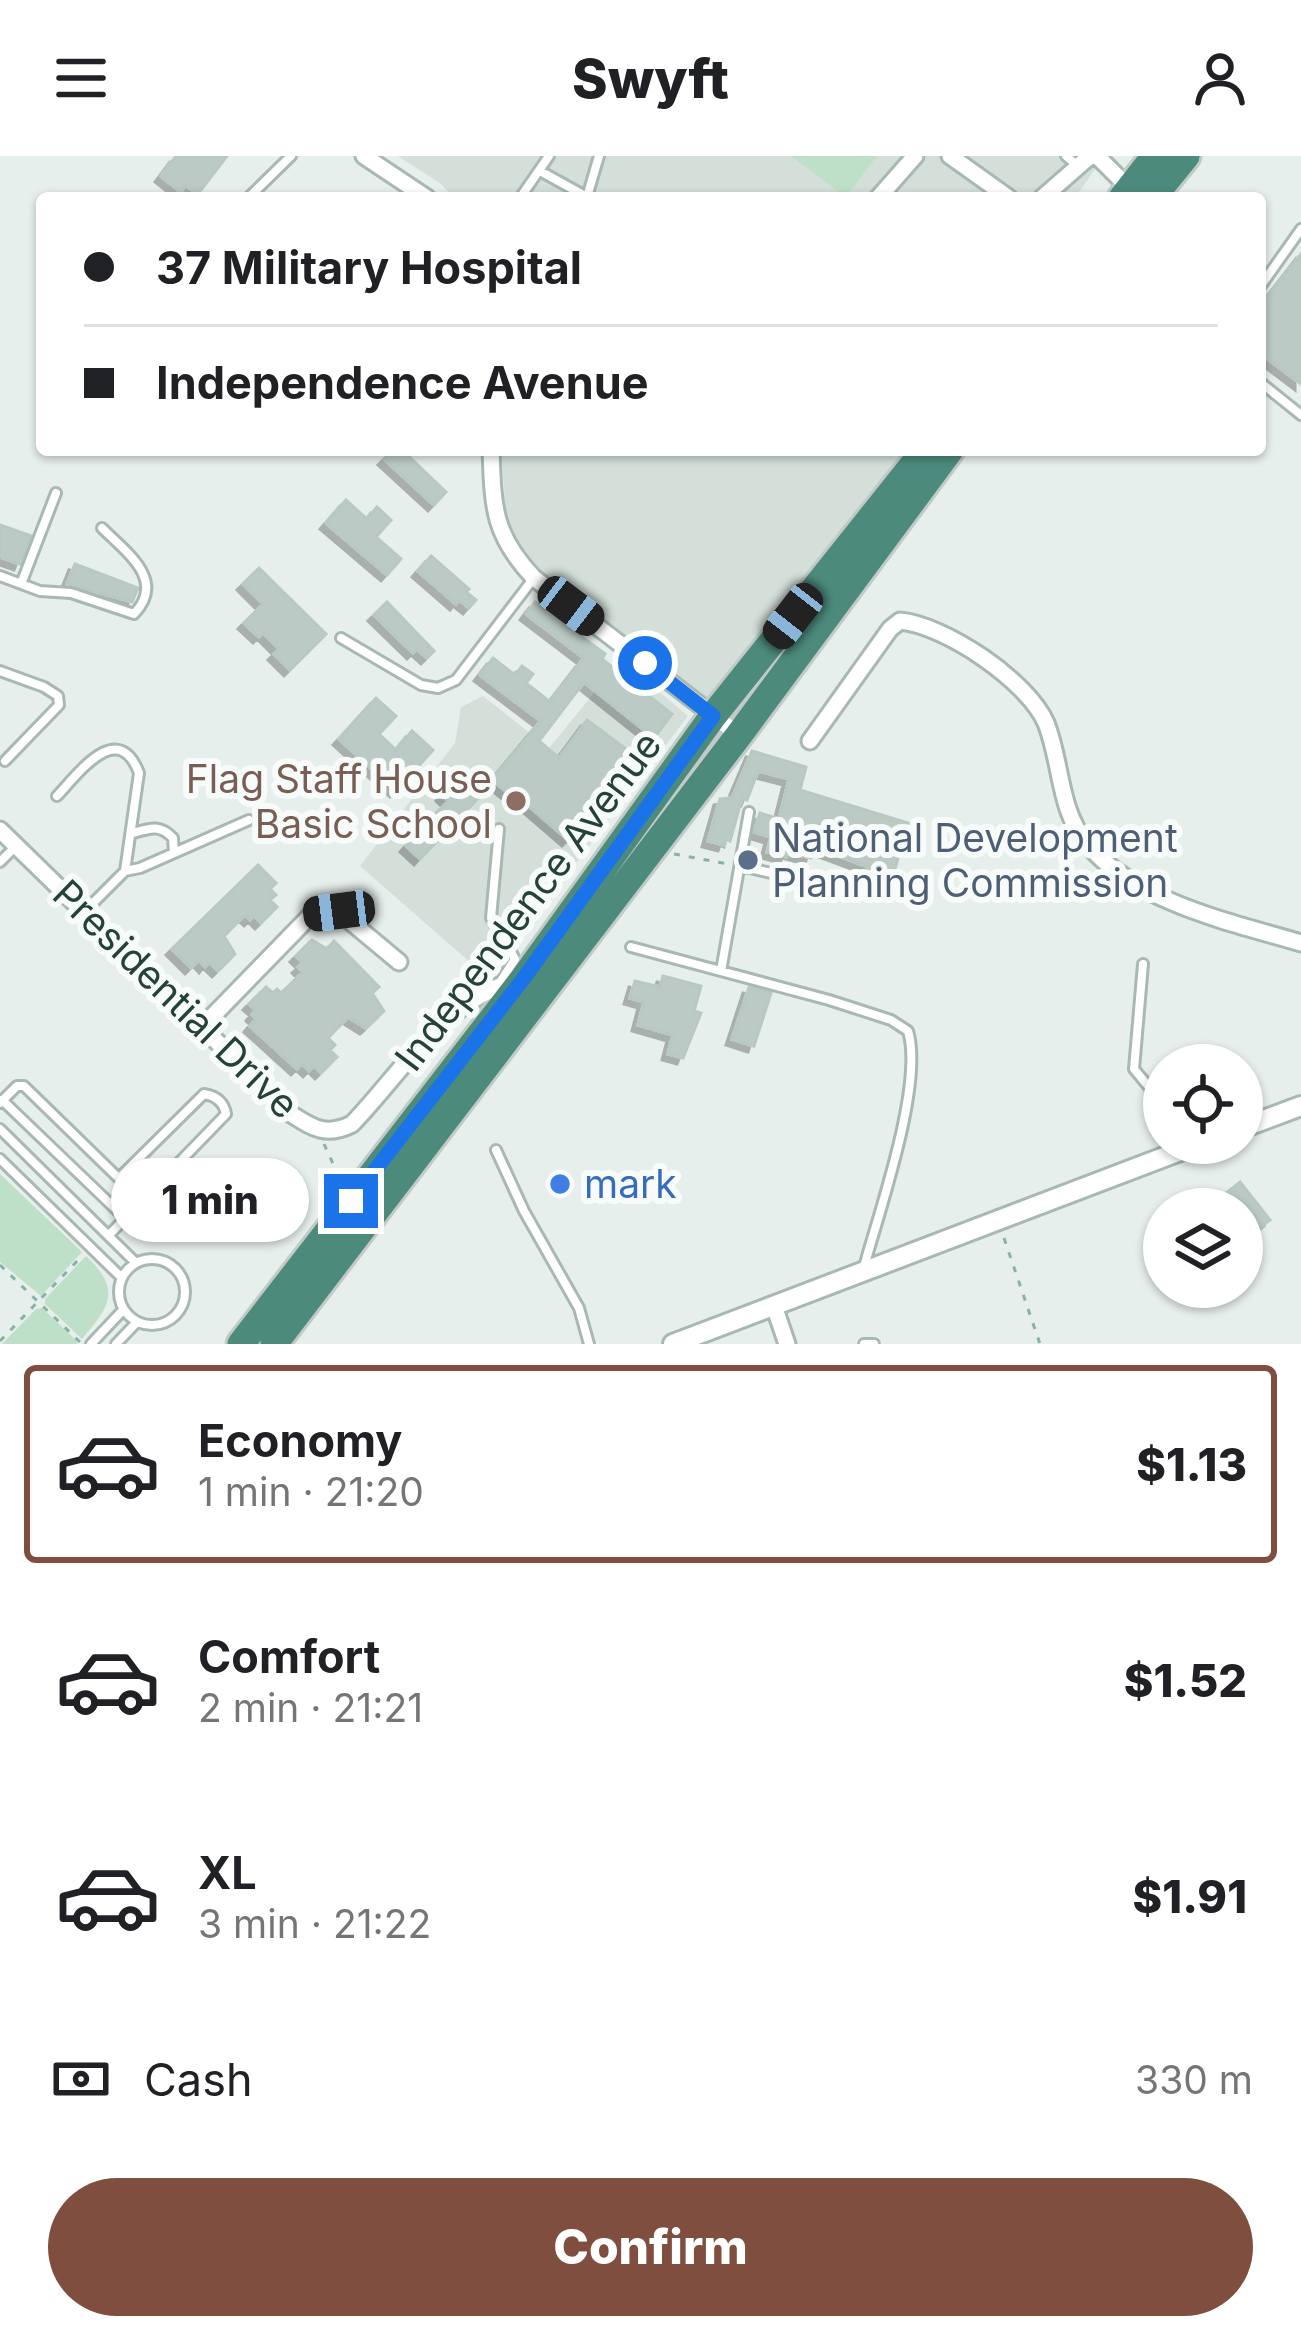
<!DOCTYPE html>
<html lang="en">
<head>
<meta charset="utf-8">
<style>
  :root { --surface:#fff; --page:#f6f6f6; --text:#202124; --muted:#757577; --line:#e0e0e0; --accent:#7f4e3f }
  body { margin:0; font-family:Inter,sans-serif; background:var(--page); color:var(--text); height:100vh; display:flex; flex-direction:column; font-size:45px; white-space:nowrap }
  * { box-sizing:border-box; margin:0 }
  p { font-size:39px; color:var(--muted) }
  .icon { flex:none; width:66px; height:66px; fill:none; stroke:currentColor; stroke-width:2; stroke-linecap:round; stroke-linejoin:round }
  .map { position:relative; height:1188px; overflow:hidden }
  .drawer { display:flex; flex-direction:column; background:var(--surface); flex:1 }
  .drawer>* { flex:none }
  .banner { position:absolute; left:36px; top:36px; width:1230px; height:264px; border-radius:12px; box-shadow:0 3px 9px #0004; display:grid; align-content:center; height:264px; padding:0 48px; background:var(--surface) }
  .controls { position:absolute; left:1143px; top:888px; display:grid; gap:24px }
  .controls a { display:grid; place-items:center; width:120px; height:120px; border-radius:50%; background:var(--surface); box-shadow:0 3px 9px #0004; font-size:60px }
  .end { position:absolute; width:54px; height:54px; margin:-27px; border:15px solid #1a73e8; background:#fff; box-shadow:0 0 0 6px #fff }
  .from { border-radius:50% }
  .bubble { position:absolute; height:84px; border-radius:42px; background:var(--surface); box-shadow:0 3px 9px #0004; font-size:39px; font-weight:800; line-height:84px; text-align:center }
  .car { position:absolute; width:36px; height:72px; margin:-36px -18px; border-radius:15px; box-shadow:0 0 9px 3px #0007; background:linear-gradient(#222 24%,#8ab4d8 0 40%,#222 0 76%,#8ab4d8 0 86%,#222 0) }
  .banner b { display:flex; align-items:center; gap:42px; height:114px; font-size:45px }
  .banner b+b { border-top:3px solid var(--line) }
  .banner i { width:30px; height:30px; background:var(--text) }
  ul { padding:21px 0 0; list-style:none }
  li { display:flex; align-items:center; gap:36px; height:198px; margin:0 24px 18px; padding:0 24px; border:6px solid transparent; border-radius:12px }
  li div { flex:1 }
  li b { display:block; font-size:45px }
  li em { font-style:normal; font-weight:800 }
  li.selected { border-color:var(--accent) }
  li>.icon { width:108px; height:108px; stroke-width:1.5 }
  .pay { display:flex; align-items:center; gap:30px; height:132px; padding:0 48px; font-size:45px }
  .pay p { margin-inline-start:auto }
  .action { display:flex; gap:24px; margin-top:auto; padding:24px 48px }
  .action a { flex:1; height:138px; border-radius:72px; background:var(--accent); color:#fff; font-size:48px; font-weight:800; line-height:138px; text-align:center }
  header { display:flex; justify-content:space-between; align-items:center; height:156px; padding:0 48px; background:var(--surface); font-size:54px; font-weight:800 }
  .map>svg:first-child { display:block }
  .built { fill:#d4dfda }
  .green { fill:#bfe0c8 }
  .building { fill:#bbcac4; stroke:#b8c9c2; stroke-width:3; fill-rule:evenodd; filter:url(#shadow) }
  .lines { fill:none; stroke-linecap:round; stroke-linejoin:round }
  .service-casing { stroke:#a8b8b2; stroke-width:14 }
  .minor-casing { stroke:#a8b8b2; stroke-width:21 }
  .tertiary-casing { stroke:#a8b8b2; stroke-width:24 }
  .trunk-casing { stroke:#c2cac8; stroke-width:33 }
  .path { stroke:#86b3a5; stroke-width:3; stroke-dasharray:6 9; stroke-linecap:butt }
  .service { stroke:#fff; stroke-width:8 }
  .minor { stroke:#fff; stroke-width:15 }
  .tertiary { stroke:#fff; stroke-width:18 }
  .trunk { stroke:#4c8a7c; stroke-width:27 }
  .route { stroke:#1a73e8; stroke-width:15 }
  .education-dot { fill:#8d6e63; stroke:#f7fbf9; stroke-width:4.5 }
  .service-dot { fill:#5c6f8a; stroke:#f7fbf9; stroke-width:4.5 }
  .shop-dot { fill:#3f7fe0; stroke:#f7fbf9; stroke-width:4.5 }
  .labels { text-anchor:middle; stroke-width:12; stroke-linejoin:round; paint-order:stroke }
  .education-label { font-size:39px; fill:#785e54; stroke:#f7fbf9; text-anchor:end }
  .service-label { font-size:39px; fill:#4e5e75; stroke:#f7fbf9; text-anchor:start }
  .street-label { font-size:39px; fill:#24423a; stroke:#f7fbf9 }
  .shop-label { font-size:39px; fill:#366cbe; stroke:#f7fbf9; text-anchor:start }
</style>
</head>
<body>
<header><svg class="icon" aria-label="menu" viewBox="0 0 24 24"><path d="M4 6h16M4 12h16M4 18h16"/></svg>Swyft<svg class="icon" aria-label="person" viewBox="0 0 24 24"><circle cx="12" cy="8" r="4"/><path d="M4 21q1-7 8-7t8 7"/></svg></header>
<div class="map">
<svg width="1301" height="1188" viewBox="0 0 1301 1188">
  <defs>
    <filter id="shadow"><feDropShadow dx="-6" dy="6" stdDeviation="0" flood-color="#0004"/></filter>
  </defs>
  <rect width="100%" height="100%" fill="#e6efeb"/>
  <!-- built -->
  <path class="built" d="M398 0H1104L1075 42H454L441 28Z
    M501 294H907L877 339 705 549 535 417 508 382Z
    M621 504 688 560 488 822 360 710 455 587 461 551 483 540 549 592Z"/>
  <!-- green -->
  <path class="green" d="M791 0H877L846 41Z
    M0 1018 82 1096 41 1140 0 1106Z
    M86 1100C122 1134 110 1150 82 1183L45 1148V1143Z
    M42 1152 78 1186 76 1188H2L36 1153Z"/>
  <!-- building -->
  <path class="building" d="M176 0H227L198 38 185 29 181 36 161 20Z
    M1301 98V228L1260 197V151Z
    M393 294H402L446 336 434 349 384 303Z
    M346 344 367 363 377 351 391 364 376 381 401 403 387 419 326 367Z
    M0 369 31 380 20 408 0 401Z
    M431 400 469 433 466 436 476 444 469 452 459 444 456 448 418 415Z
    M75 408 138 432 132 446 67 428Z
    M259 412 326 478 290 514 274 498 279 493 263 477 259 481 244 467 263 448 243 428Z
    M387 446 434 495 427 502 417 493 413 497 374 459Z
    M535 446 605 498 602 503 672 558 654 582 584 526 539 585 559 602 587 564 637 601 592 660 568 684 509 633 507 636 492 624 541 565 480 519 493 502 515 519 522 510 533 518 526 527 550 546 584 502 526 458Z
    M376 542 396 560 379 578 396 594 412 575 433 594 396 635 339 583Z
    M752 595 806 611 800 634 908 667 893 720 814 691 811 702 788 696 786 701 767 696 771 681 754 676 760 657 779 663 789 623 758 615 747 644 742 642 730 685 726 683 724 689 708 685 720 643 732 642ZM855 668 889 678 883 698 849 688Z
    M470 622 485 635 420 703 406 690 448 645 442 639 450 631 456 637Z
    M258 709 276 727 270 733 276 739 270 744 277 751 261 767 254 760 250 764 245 759 224 780 235 798 218 815 209 806 205 811 199 804 191 812 172 793Z
    M312 784 327 793 334 785 379 831 372 837 384 855 366 872 348 861 328 882 335 889 330 894 337 901 321 917 314 910 309 915 302 908 297 913 250 870 256 863 252 859 256 854 249 848 266 831 273 837 277 833 281 837 303 816 298 811 303 807 296 800Z
    M663 820 701 830 694 855 701 857 683 902 668 898 673 879 638 869 644 846 630 842 635 825 660 831Z
    M749 831 771 837 754 890 732 883Z
    M1240 1026 1270 1064 1248 1081 1242 1073V1053H1222L1216 1045Z"/>
  <g class="lines">
    <!-- service casing -->
    <g class="service-casing">
      <path id="service" d="M1066 0 1079 11
        M540 15 587 41 599 0
        M248 42 291 0
        M520 42 549 0
        M1260 131 1301 73
        M1260 226 1301 259
        M0 420 40 435 71 437 134 458C167 424 126 396 102 372
        M21 428 56 337
        M341 482 421 529 438 532 456 524 533 423
        M0 515 44 531 58 540 59 549 5 605
        M57 640C78 618 118 562 139 617L125 715
        M499 673 491 762 515 803 499 828
        M133 677C150 672 160 668 173 682L174 697
        M0 706 16 690
        M741 710 850 735
        M85 755 125 715 140 712 249 664
        M631 791 829 844 891 864 908 875C924 928 879 1056 864 1111
        M1143 808 1134 913 1164 949
        M721 815 749 656
        M2 944 125 1062
        M0 947 17 930H24L142 1045
        M0 973 136 1107
        M496 994 524 1055 579 1152 589 1188
        M0 1003 122 1122
        M109 1079 226 958C224 946 216 940 204 938L120 1021
        M119 1136a33 33 0 1 1 66 0a33 33 0 1 1-66 0Z
        M91 1188 123 1154
        M116 1188 137 1166
        M864 1188H874"/>
    </g>
    <!-- minor casing -->
    <g class="minor-casing">
      <path id="minor" d="M364 0 427 42
        M950 0 1009 42
        M1097 0 1130 33
        M878 42 915 0
        M1042 42 1090 0
        M491 294C493 351 493 379 534 422L739 579
        M810 585 890 473 900 465C945 469 1028 525 1046 567 1062 607 1058 653 1087 688 1137 747 1230 766 1301 787
        M0 674 291 958C313 972 326 981 352 968 403 915 444 843 518 824
        M202 871 311 759 339 756 399 806
        M774 1150 787 1188"/>
    </g>
    <!-- tertiary casing -->
    <g class="tertiary-casing">
      <path id="tertiary" d="M1242 972 1301 950
        M673 1188 1201 987"/>
    </g>
    <!-- trunk casing -->
    <g class="trunk-casing">
      <path id="trunk" d="M1122 42 1155 0
        M1152 42 1186 0
        M241 1188 524 822 713 560 925 294
        M274 1188 739 579 950 294"/>
    </g>
    <!-- path -->
    <path class="path" d="M674 698 728 708
      M324 988 340 1023
      M1004 1082 1040 1188
      M0 1109 81 1187
      M0 1185 82 1100"/>
    <!-- service -->
    <use href="#service" class="service"/>
    <!-- minor -->
    <use href="#minor" class="minor"/>
    <!-- tertiary -->
    <use href="#tertiary" class="tertiary"/>
    <!-- trunk -->
    <use href="#trunk" class="trunk"/>
  </g>
  <g class="lines">
    <!-- route -->
    <path class="route" d="M351 1045 524 822 713 560 645 507"/>
  </g>
  <!-- markers -->
  <circle class="education-dot" cx="516" cy="645" r="12"/>
  <circle class="service-dot" cx="748" cy="704" r="12"/>
  <circle class="shop-dot" cx="560" cy="1028" r="12"/>
  <g class="labels">
    <!-- education labels -->
    <g class="education-label">
      <text x="492" y="637">Flag Staff House<tspan x="492" dy="45">Basic School</tspan></text>
    </g>
    <!-- service labels -->
    <g class="service-label">
      <text x="772" y="696">National Development<tspan x="772" dy="45">Planning Commission</tspan></text>
    </g>
    <!-- street labels -->
    <g class="street-label">
      <text transform="translate(528 745) rotate(-53)" y="14">Independence Avenue</text>
      <text transform="translate(176 843) rotate(44)" y="14">Presidential Drive</text>
    </g>
    <!-- shop labels -->
    <g class="shop-label">
      <text x="584" y="1042">mark</text>
    </g>
  </g>
</svg>
<div class="controls">
<a><svg class="icon" aria-label="locate" viewBox="0 0 24 24"><circle cx="12" cy="12" r="6"/><path d="M12 2v4M12 18v4M2 12h4M18 12h4"/></svg></a>
<a><svg class="icon" aria-label="layers" viewBox="0 0 24 24"><path d="M12 4l9 5-9 5-9-5zM3 14l9 5 9-5"/></svg></a>
</div>
<i class="end from" style="left:645px;top:507px"></i>
<i class="end" style="left:351px;top:1045px"></i>
<div class="bubble" style="left:111px;top:1002px;width:198px">1 min</div>
<i class="car" style="left:571px;top:450px;rotate:127deg"></i>
<i class="car" style="left:793px;top:460px;rotate:218deg"></i>
<i class="car" style="left:339px;top:755px;rotate:263deg"></i>
<div class="banner">
<b><i class="from"></i>37 Military Hospital</b>
<b><i></i>Independence Avenue</b>
</div>
</div>
<section class="drawer">
<ul>
<li class="selected"><svg class="icon" aria-label="car" viewBox="0 0 24 24"><path d="M5 17H2v-5l4-1 3-4h7l3 4 3 1v5h-3M9 17h6M6 11h13"/><circle cx="7" cy="17" r="2"/><circle cx="17" cy="17" r="2"/></svg><div><b>Economy</b><p>1 min · 21:20</p></div><em>$1.13</em></li>
<li><svg class="icon" aria-label="car" viewBox="0 0 24 24"><path d="M5 17H2v-5l4-1 3-4h7l3 4 3 1v5h-3M9 17h6M6 11h13"/><circle cx="7" cy="17" r="2"/><circle cx="17" cy="17" r="2"/></svg><div><b>Comfort</b><p>2 min · 21:21</p></div><em>$1.52</em></li>
<li><svg class="icon" aria-label="car" viewBox="0 0 24 24"><path d="M5 17H2v-5l4-1 3-4h7l3 4 3 1v5h-3M9 17h6M6 11h13"/><circle cx="7" cy="17" r="2"/><circle cx="17" cy="17" r="2"/></svg><div><b>XL</b><p>3 min · 21:22</p></div><em>$1.91</em></li>
</ul>
<div class="pay"><svg class="icon" aria-label="cash" viewBox="0 0 24 24"><path d="M3 7h18v10H3z"/><circle cx="12" cy="12" r="2"/></svg>Cash<p>330 m</p></div>
<div class="action"><a>Confirm</a></div>
</section>
</body>
</html>
